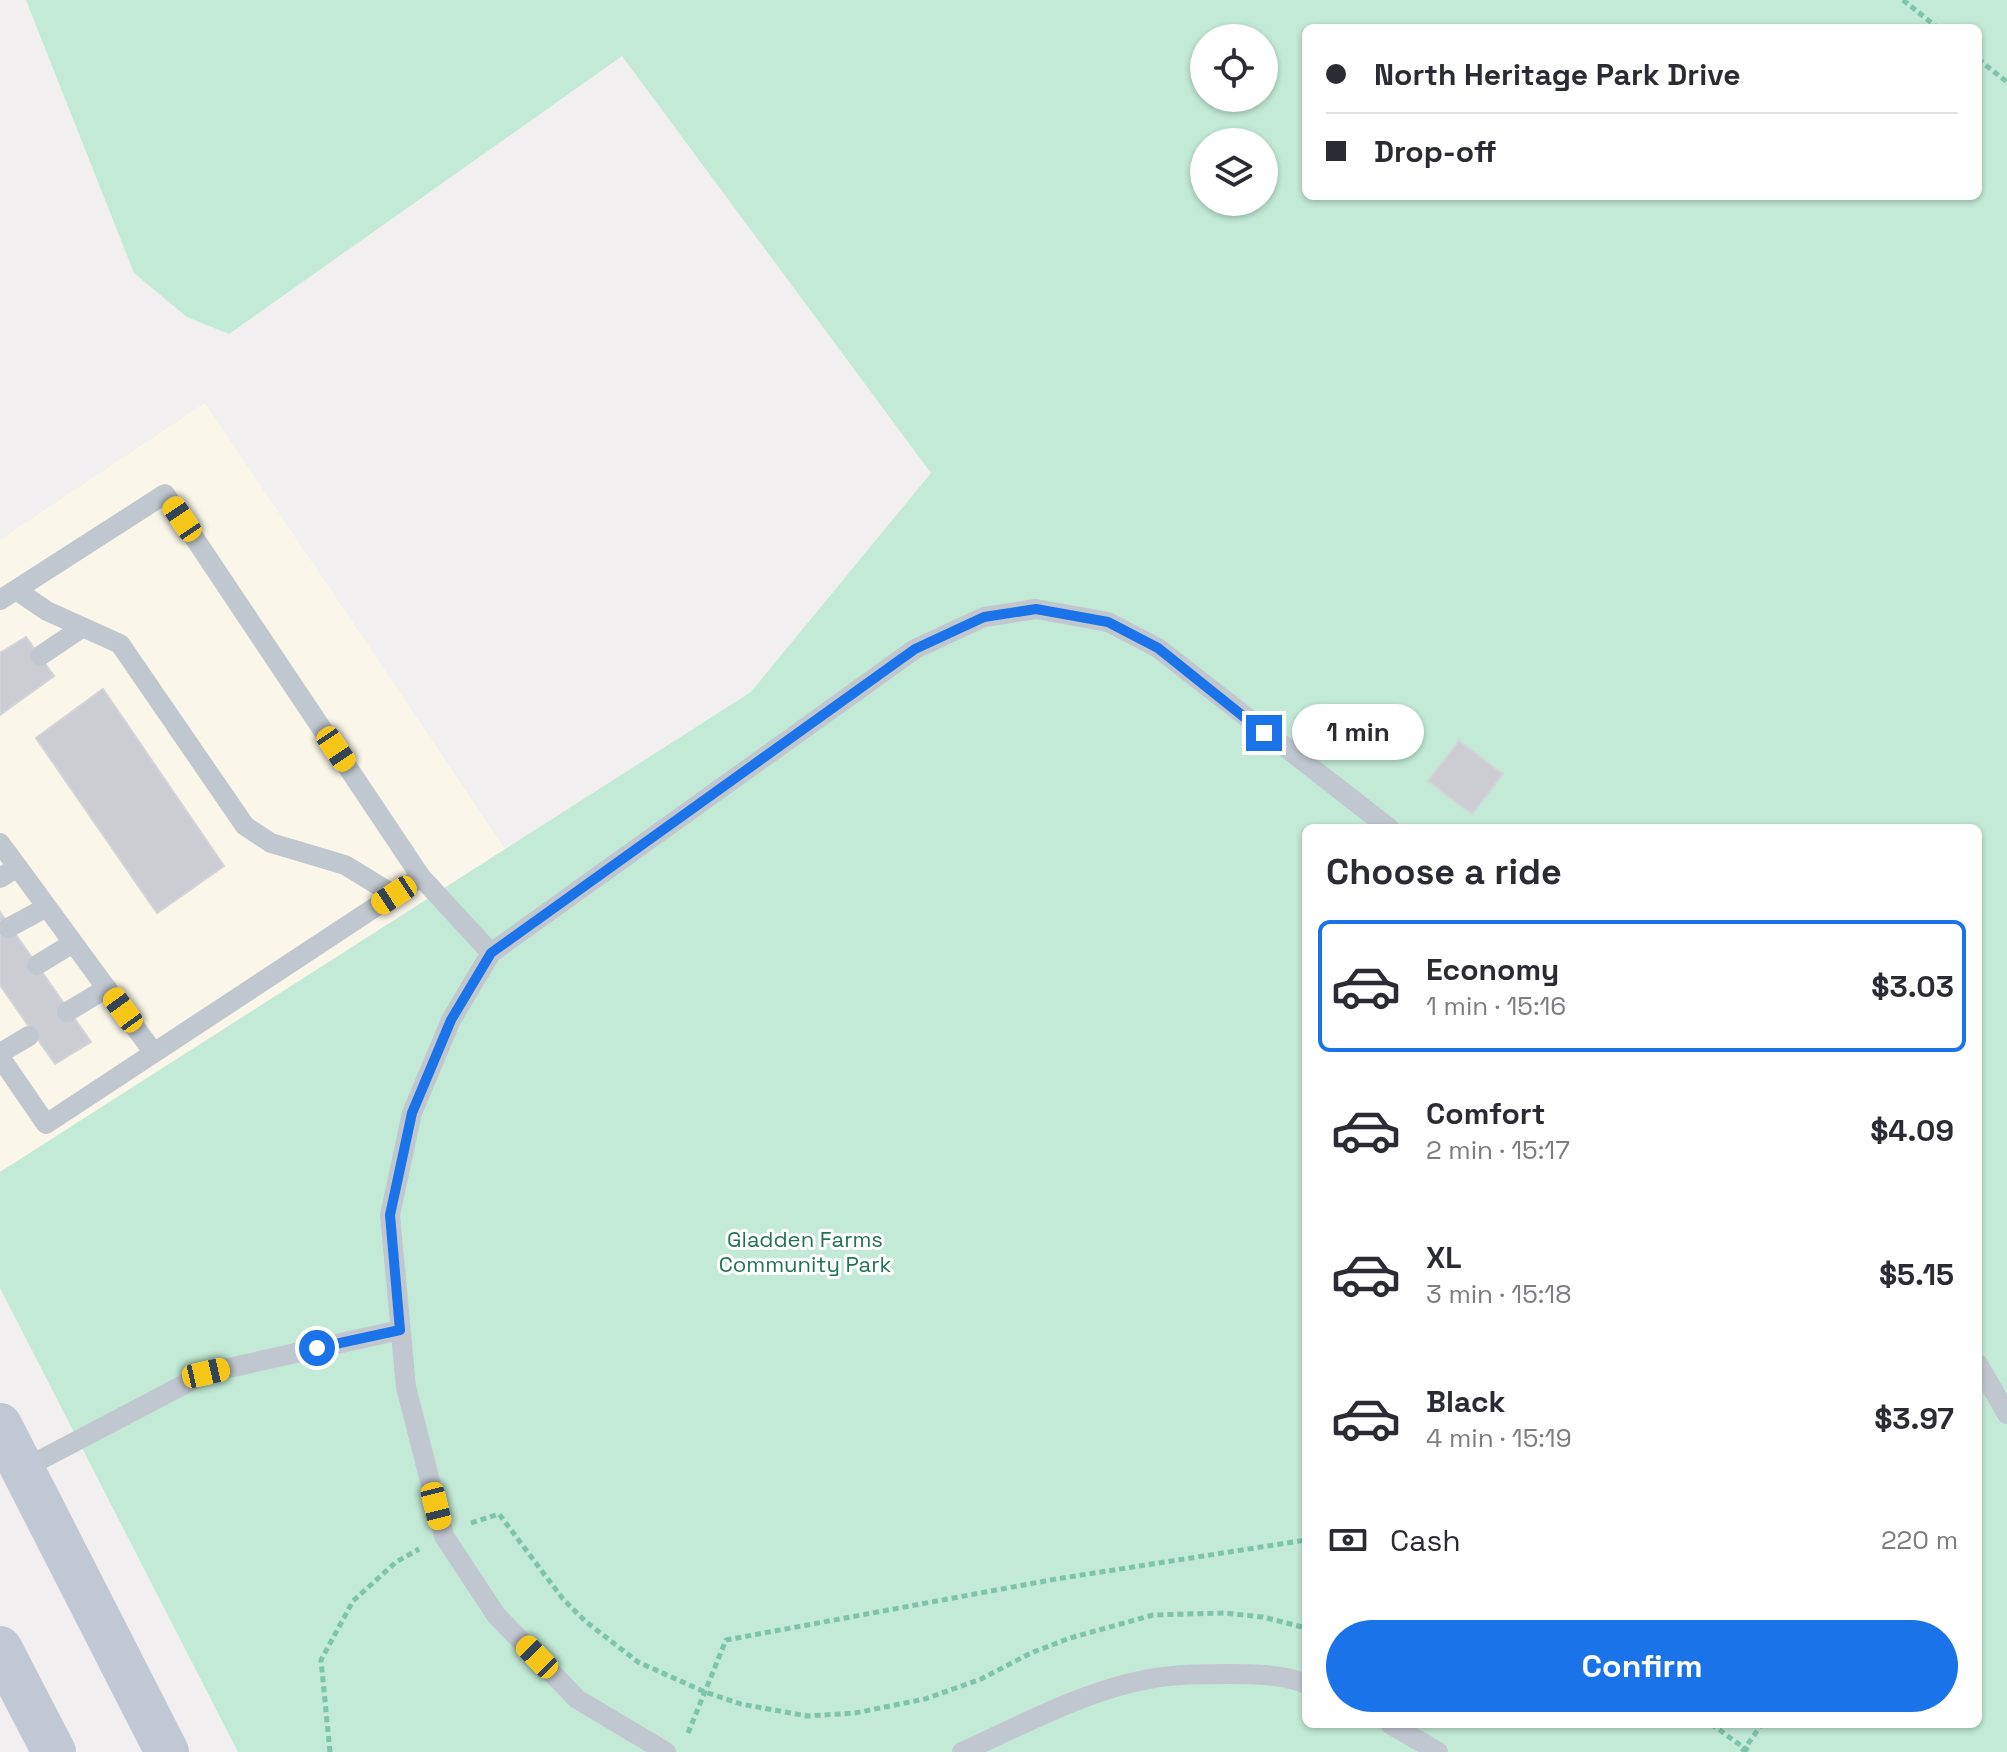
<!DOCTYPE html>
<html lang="en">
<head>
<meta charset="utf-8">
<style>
  :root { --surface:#fff; --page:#f7f7f7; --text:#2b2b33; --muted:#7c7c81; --line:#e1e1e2; --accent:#1a73e8 }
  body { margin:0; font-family:"Space Grotesk",sans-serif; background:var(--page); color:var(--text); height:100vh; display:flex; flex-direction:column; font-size:30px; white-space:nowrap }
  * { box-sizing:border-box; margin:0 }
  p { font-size:26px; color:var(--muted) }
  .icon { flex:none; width:44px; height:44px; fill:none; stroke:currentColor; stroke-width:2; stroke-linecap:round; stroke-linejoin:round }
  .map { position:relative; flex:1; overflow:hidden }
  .panel { position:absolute; left:1302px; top:824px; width:680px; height:904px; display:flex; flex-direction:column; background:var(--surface); border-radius:12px; box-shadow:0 2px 6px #0004 }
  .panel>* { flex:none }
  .hud { position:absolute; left:1302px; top:24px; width:680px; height:176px; border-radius:12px; box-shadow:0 2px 6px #0004; display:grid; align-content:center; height:176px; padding:0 24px; background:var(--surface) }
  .controls { position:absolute; left:1190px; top:24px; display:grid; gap:16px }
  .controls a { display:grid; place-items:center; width:88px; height:88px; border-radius:50%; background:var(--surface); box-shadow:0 2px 6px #0004; font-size:40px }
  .end { position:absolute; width:36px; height:36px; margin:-18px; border:10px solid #1a73e8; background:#fff; box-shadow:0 0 0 4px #fff }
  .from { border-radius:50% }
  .bubble { position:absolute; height:56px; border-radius:28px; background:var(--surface); box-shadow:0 2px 6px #0004; font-size:26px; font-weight:700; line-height:56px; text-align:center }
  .car { position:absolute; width:24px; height:48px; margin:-24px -12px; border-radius:10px; box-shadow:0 0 6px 2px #0007; background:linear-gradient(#f5c518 24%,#345 0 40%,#f5c518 0 76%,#345 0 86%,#f5c518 0) }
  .hud b { display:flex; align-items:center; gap:28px; height:76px; font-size:30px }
  .hud b+b { border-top:2px solid var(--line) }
  .hud i { width:20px; height:20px; background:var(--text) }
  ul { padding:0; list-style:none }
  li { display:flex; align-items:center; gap:24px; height:132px; margin:0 16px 12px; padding:0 8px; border:4px solid transparent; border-radius:12px }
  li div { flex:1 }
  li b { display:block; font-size:30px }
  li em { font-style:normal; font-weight:700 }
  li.current { border-color:var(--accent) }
  li>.icon { width:72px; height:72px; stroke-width:1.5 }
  h2 { padding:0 24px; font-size:36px; line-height:96px }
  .pay { display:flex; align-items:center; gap:20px; height:88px; padding:0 24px; font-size:30px }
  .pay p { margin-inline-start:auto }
  .button { display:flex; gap:16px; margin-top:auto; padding:16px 24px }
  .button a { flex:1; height:92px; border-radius:48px; background:var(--accent); color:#fff; font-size:32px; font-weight:700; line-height:92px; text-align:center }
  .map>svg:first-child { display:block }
  .commercial { fill:#faf7ea }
  .green { fill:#c2ead6; fill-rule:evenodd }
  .building { fill:#cccdd3; stroke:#d3d4d9; stroke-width:2 }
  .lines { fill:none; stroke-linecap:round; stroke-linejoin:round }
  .path { stroke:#7ec4aa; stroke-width:5; stroke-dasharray:6 4; stroke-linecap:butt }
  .service { stroke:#c1c7cf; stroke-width:20 }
  .secondary { stroke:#c1c8d3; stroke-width:44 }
  .route { stroke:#1a73e8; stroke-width:10 }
  .labels { text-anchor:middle; stroke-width:6; stroke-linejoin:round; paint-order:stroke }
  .park-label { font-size:22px; fill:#217354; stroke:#fff }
</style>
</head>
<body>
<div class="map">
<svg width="2007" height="1752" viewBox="0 0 2007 1752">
  <rect width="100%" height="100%" fill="#f1efef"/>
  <!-- commercial -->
  <path class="commercial" d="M205 403 505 849 0 1172V540Z"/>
  <!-- green -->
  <path class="green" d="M26 0H2007V1752H238L0 1288V1172L751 692 931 473 622 56 229 334 187 317 134 273ZM1306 28H1978V196H1306ZM1204 38H1264V98H1204ZM1204 142H1264V202H1204ZM1306 828H1978V1724H1306Z"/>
  <!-- building -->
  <path class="building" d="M26 637 54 676 0 715V653Z
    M103 689 224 866 157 913 36 738Z
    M1459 741 1503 774 1472 814 1428 781Z
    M0 912 91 1042 55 1064 0 985Z"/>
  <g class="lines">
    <!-- path -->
    <path class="path" d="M1903 0 1938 28
      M1978 59 2007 82
      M471 1523 499 1514 563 1599 585 1621 638 1662 705 1692 741 1704 807 1716 855 1713 925 1699 981 1679 1031 1653 1070 1638 1153 1615 1224 1613 1263 1617 1306 1628
      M1711 1724 1750 1752
      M688 1733 726 1640 1056 1579 1306 1540
      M330 1752 321 1660 353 1601 396 1562 419 1549
      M1742 1752 1762 1724"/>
    <!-- service -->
    <path class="service" d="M16 590 47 611 120 644 245 826 271 843 345 865 394 895
      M0 600 165 494 421 877 491 953
      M40 656 83 627
      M0 843 154 1053
      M0 878 18 867
      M8 928 47 907
      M37 965 73 943
      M67 1012 107 988
      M0 1053 29 1036
      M0 1057 46 1124 421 877
      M1978 1364 2007 1414
      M23 1469 206 1373 400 1330
      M1390 1724 1438 1752
      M666 1752 577 1699 496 1615 444 1536 406 1387 390 1215 412 1113 451 1020 491 953 915 649 984 617 1036 609 1108 622 1158 648 1389 828
      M962 1752C1020 1726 1086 1690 1149 1679 1175 1674 1201 1674 1228 1674 1252 1674 1283 1674 1306 1684"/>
    <!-- secondary -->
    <path class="secondary" d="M0 1425 167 1752
      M0 1648 54 1752"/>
  </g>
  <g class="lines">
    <!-- route -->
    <path class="route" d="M317 1348 400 1330 390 1215 412 1113 451 1020 491 953 915 649 984 617 1036 609 1108 622 1158 648 1264 733"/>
  </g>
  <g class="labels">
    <!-- park labels -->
    <g class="park-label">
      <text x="805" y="1247">Gladden Farms<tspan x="805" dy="25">Community Park</tspan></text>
    </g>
  </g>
</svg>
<div class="controls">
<a><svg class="icon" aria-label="locate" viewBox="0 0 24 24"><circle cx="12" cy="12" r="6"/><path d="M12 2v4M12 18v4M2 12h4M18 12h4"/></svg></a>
<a><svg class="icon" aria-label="layers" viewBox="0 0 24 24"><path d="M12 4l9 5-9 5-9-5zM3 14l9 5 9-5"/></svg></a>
</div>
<i class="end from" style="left:317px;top:1348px"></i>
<i class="end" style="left:1264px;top:733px"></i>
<div class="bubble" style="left:1292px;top:704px;width:132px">1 min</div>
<i class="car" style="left:182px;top:519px;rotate:326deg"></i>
<i class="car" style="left:336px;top:749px;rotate:146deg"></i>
<i class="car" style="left:394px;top:895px;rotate:237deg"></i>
<i class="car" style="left:123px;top:1010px;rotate:324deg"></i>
<i class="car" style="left:206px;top:1373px;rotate:77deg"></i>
<i class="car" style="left:436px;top:1506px;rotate:166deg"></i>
<i class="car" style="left:537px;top:1657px;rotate:316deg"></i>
<div class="hud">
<b><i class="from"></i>North Heritage Park Drive</b>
<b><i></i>Drop-off</b>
</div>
<section class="panel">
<h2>Choose a ride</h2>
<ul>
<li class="current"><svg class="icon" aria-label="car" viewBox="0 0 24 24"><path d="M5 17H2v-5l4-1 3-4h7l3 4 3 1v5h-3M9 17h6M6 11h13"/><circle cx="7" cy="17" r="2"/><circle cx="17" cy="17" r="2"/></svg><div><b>Economy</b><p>1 min · 15:16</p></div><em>$3.03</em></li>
<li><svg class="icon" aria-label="car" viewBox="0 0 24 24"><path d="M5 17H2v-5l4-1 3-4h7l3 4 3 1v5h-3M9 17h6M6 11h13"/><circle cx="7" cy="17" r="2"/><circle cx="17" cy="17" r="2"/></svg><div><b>Comfort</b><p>2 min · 15:17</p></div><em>$4.09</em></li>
<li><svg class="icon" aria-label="car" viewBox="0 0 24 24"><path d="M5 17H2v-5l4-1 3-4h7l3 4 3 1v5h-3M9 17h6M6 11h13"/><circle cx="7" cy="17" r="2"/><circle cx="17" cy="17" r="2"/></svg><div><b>XL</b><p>3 min · 15:18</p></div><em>$5.15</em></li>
<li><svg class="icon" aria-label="car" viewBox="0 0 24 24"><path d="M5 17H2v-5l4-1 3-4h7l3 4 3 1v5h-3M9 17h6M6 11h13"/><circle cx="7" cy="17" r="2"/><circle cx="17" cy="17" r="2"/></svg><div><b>Black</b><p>4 min · 15:19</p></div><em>$3.97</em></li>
</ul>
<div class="pay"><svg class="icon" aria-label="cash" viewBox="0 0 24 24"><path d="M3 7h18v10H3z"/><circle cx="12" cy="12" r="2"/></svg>Cash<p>220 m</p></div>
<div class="button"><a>Confirm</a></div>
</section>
</div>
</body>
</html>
